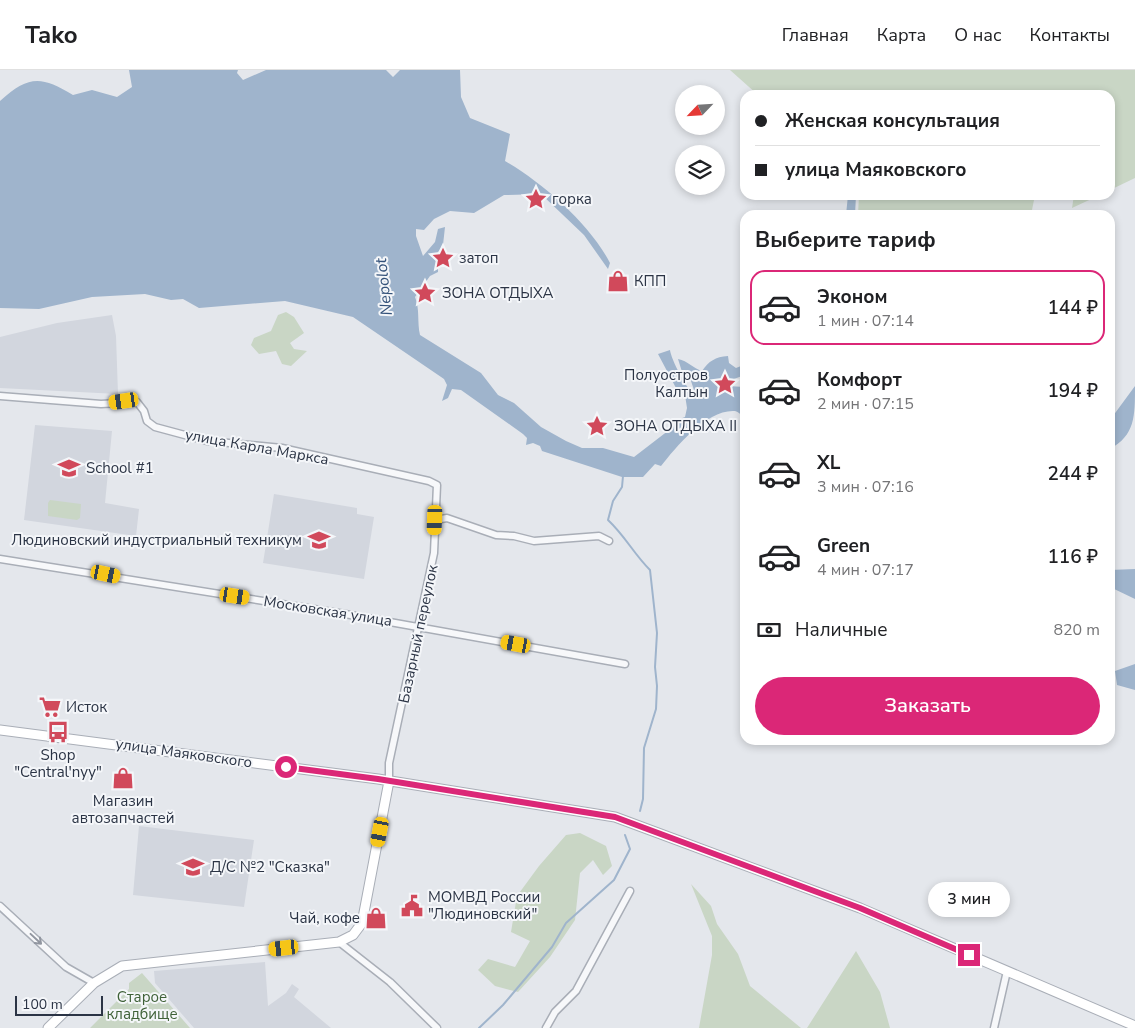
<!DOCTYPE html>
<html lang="ru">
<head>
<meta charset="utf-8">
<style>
  :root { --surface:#fff; --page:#f2f2f2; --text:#202124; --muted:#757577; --line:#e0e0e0; --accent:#db2777 }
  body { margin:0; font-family:"Nunito Sans",sans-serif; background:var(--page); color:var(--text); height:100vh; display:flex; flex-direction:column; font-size:19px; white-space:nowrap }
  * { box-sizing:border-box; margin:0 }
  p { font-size:16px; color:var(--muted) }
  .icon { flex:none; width:28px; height:28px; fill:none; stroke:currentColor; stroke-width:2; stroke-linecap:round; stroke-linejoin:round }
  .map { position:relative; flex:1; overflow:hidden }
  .sheet { position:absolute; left:740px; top:140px; width:375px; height:535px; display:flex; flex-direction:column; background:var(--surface); border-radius:15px; box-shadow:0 2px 8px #0003 }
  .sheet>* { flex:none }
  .hud { position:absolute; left:740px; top:20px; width:375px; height:110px; border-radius:15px; box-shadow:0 2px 8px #0003; display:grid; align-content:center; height:110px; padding:0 15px; background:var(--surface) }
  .needle { width:32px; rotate:245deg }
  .buttons { position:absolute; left:675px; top:15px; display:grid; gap:10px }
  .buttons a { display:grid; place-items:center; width:50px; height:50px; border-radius:50%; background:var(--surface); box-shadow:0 2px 8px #0003; font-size:25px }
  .scale { position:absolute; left:15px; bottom:12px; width:88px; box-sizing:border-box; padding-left:5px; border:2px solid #2b3445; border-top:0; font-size:14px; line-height:18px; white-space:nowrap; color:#2b3445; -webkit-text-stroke:4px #f4f6f9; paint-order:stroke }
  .end { position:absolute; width:22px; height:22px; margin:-11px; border:6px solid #db2777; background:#fff; box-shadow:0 0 0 2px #fff }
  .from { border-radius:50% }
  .bubble { position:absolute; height:35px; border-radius:18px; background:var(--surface); box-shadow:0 2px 8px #0003; font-size:16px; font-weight:600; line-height:35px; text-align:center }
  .car { position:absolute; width:15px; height:30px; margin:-15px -8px; border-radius:6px; box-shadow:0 0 4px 1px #0007; background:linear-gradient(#f5c518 24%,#345 0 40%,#f5c518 0 76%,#345 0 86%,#f5c518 0) }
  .hud b { display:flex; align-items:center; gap:18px; height:48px; font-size:19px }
  .hud b+b { border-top:1px solid var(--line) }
  .hud i { width:12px; height:12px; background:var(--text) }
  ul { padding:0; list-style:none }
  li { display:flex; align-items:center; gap:15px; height:75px; margin:0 10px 8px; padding:0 5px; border:2px solid transparent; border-radius:15px }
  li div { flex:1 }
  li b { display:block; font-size:19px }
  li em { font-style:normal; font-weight:600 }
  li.on { border-color:var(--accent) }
  li>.icon { width:45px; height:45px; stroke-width:1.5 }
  h2 { padding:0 15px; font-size:22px; line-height:60px }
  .pay { display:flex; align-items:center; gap:12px; height:55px; padding:0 15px; font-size:19px }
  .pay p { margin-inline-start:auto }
  .primary-button { display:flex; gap:10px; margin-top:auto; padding:10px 15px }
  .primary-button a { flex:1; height:58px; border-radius:30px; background:var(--accent); color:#fff; font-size:20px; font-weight:600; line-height:58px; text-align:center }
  header { display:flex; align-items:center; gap:30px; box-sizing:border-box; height:70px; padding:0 25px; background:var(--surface); border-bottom:1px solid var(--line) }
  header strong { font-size:24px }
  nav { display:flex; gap:28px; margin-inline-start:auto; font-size:18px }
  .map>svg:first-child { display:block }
  .built { fill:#d2d6de }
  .green { fill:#c9d6c5 }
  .water { fill:#9fb4cc }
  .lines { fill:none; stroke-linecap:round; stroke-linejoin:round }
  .stream { stroke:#9fb4cc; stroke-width:2 }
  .street-casing { stroke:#a9aeb7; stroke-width:9 }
  .secondary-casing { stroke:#a9aeb7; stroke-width:11 }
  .street { stroke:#f7f8fa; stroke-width:6 }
  .secondary { stroke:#fff; stroke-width:9 }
  .oneway { stroke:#9196a0 }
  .route { stroke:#db2777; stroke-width:6 }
  .labels { text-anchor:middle; stroke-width:4; stroke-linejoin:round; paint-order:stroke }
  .poi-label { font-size:15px; fill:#2b3445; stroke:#f4f6f9; text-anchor:start }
  .street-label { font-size:15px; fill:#2b3445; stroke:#f4f6f9 }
  .park-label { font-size:15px; fill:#3f6138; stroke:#f4f6f9 }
  .water-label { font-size:16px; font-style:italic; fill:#34527a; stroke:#f4f6f9 }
</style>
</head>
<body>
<header>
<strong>Tako</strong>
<nav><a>Главная</a><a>Карта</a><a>О нас</a><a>Контакты</a></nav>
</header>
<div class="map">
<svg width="1135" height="958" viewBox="0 0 1135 958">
  <rect width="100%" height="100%" fill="#e4e7ec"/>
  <!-- built -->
  <path class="built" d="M112 245 116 266 118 324 0 318V267L57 253Z
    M35 355 112 361 105 433 139 439 136 466 24 450Z
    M274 424 357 438V444L374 447 364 509 263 493Z
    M139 756 254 770 244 837 133 825Z
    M265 892 268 936 286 923 292 914 299 919 294 927 331 958H194L155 913 154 901Z"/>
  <!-- green -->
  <path class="green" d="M730 0H1135V108L1110 120V25H758Z
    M859 125H1035L1031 145H858Z
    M1074 125H1100L1072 138Z
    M286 242 294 247 304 263 290 273 294 279 307 281 291 296 282 294 276 281 259 284 251 275 254 268 271 261 278 245Z
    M50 430 81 434 80 448 77 450 48 446V433Z
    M580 763 606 776 612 796 603 805 593 790 580 803 575 850 550 887 518 922 495 916 478 900 488 889 515 897 530 871 511 862 517 826 539 796 566 765Z
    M691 814 711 836 717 854 738 884 750 916 801 958H699L712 885V866Z
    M856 881 880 922 890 958H807Z
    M142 903 190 958H90L129 919V913Z"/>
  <!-- water -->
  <path class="water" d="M129 0H238L237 3 243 10 266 0H386L393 7 400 0H460L461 27 470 48 510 64 505 91C543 113 590 154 610 193L608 199 584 165 541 124 504 125 474 143 450 141 434 149 424 160 416 159V166L423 186 435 172 438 159 445 157 443 175 434 188 438 194V202L430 206 415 227C420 239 417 252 420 265L481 303 498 325 514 333 541 357 566 371 582 378H603L634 387 673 357 677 350 685 347 687 338 685 325 676 318 658 284 670 280C671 289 687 321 696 326L691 311 683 305 678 289C688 291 693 298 702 301 709 291 715 287 728 286L729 293 736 298 741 296 745 305 717 315 719 319 727 316 745 317V346C740 345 739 342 735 341 707 339 676 377 661 396L655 394 643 407H622L542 381 540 376 533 373 526 375 527 368 523 364 461 320 452 319 448 328 442 331 447 315 444 309 353 247 285 231 199 238 183 229 171 230 145 224 92 227 39 239 0 238V31C29 5 41 6 73 25L92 20 117 27 132 17Z
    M848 125H856L855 145H846Z
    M1135 316C1135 347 1135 365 1110 379V350Z
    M1135 499V529L1110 517V500Z
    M1135 594V620L1117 615 1115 601Z"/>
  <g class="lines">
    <!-- stream -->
    <path class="stream" d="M623 406 622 417 613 431 608 450C626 467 633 483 650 500L657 563 655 597 657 616 656 639 644 678 643 729 640 741
      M479 958 503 935 552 877 566 853 614 810 630 779 625 765"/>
    <!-- street casing -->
    <g class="street-casing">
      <path id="street" d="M0 326 101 334 137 332 144 341 147 351 155 357 207 371 282 378 429 411 437 415 434 483 389 693V711
        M435 450 447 448 496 465 514 466 534 471 599 466 609 471
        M0 489 345 544 625 594
        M0 836 66 897 94 913
        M339 872 390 912 437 958
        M546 958 555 942 576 921 630 821
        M994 958 1007 901"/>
    </g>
    <!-- secondary casing -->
    <g class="secondary-casing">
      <path id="secondary" d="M0 660 378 709 615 747 860 838 1135 956
        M48 958 94 913 122 896 339 872 353 865 362 853 389 711"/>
    </g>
    <!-- street -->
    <use href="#street" class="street"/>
    <!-- secondary -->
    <use href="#secondary" class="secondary"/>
  </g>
  <!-- one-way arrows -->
  <defs><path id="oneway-shaft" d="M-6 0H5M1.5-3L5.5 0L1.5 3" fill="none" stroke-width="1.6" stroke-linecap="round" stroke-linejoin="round" transform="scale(1.25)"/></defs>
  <use class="oneway" href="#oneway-shaft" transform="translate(36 869) rotate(43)"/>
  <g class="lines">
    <!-- route -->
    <path class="route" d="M286 697 378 709 615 747 860 838 969 885"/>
  </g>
  <!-- icons -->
  <defs>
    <g id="sight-bare" transform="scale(1.725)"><path d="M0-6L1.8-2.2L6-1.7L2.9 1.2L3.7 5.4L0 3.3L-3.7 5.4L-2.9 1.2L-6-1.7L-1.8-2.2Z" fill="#d1495b" stroke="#f4f6f9" stroke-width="2.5" paint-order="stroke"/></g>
    <g id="shop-bare" transform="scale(1.725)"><path d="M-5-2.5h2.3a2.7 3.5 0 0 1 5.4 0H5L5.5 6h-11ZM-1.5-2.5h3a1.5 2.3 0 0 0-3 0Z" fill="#d1495b" stroke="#f4f6f9" stroke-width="2.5" paint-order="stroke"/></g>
    <g id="school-bare" transform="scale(1.725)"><path d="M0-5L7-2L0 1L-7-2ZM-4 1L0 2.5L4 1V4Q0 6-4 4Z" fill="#d1495b" stroke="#f4f6f9" stroke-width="2.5" paint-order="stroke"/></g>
    <g id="university-bare" transform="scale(1.725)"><path d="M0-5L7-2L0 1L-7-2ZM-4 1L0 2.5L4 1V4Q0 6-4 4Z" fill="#d1495b" stroke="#f4f6f9" stroke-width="2.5" paint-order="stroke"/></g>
    <g id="supermarket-bare" transform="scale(1.725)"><path d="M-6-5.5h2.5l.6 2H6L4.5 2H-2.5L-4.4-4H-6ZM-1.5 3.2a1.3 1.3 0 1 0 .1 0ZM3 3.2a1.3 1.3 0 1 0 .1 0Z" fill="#d1495b" stroke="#f4f6f9" stroke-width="2.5" paint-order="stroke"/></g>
    <g id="bus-bare" transform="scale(1.725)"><path d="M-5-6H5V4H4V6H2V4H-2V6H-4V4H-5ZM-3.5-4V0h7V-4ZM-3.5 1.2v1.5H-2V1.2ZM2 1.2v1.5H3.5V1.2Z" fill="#d1495b" stroke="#f4f6f9" stroke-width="2.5" paint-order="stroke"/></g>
    <g id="civic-bare" transform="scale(1.725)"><path d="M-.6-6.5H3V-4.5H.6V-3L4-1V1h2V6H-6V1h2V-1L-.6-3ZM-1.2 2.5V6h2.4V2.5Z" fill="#d1495b" stroke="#f4f6f9" stroke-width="2.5" paint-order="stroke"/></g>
  </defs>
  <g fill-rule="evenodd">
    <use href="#sight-bare" x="536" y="129"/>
    <use href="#sight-bare" x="443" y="188"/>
    <use href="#shop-bare" x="618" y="211"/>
    <use href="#sight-bare" x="425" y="223"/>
    <use href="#sight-bare" x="725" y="314"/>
    <use href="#sight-bare" x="597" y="356"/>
    <use href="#school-bare" x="69" y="398"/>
    <use href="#university-bare" x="319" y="470"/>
    <use href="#supermarket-bare" x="50" y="637"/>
    <use href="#bus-bare" x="58" y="662"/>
    <use href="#shop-bare" x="123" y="708"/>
    <use href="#school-bare" x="193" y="797"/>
    <use href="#civic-bare" x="412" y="836"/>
    <use href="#shop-bare" x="376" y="848"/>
  </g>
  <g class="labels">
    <!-- poi labels -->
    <g class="poi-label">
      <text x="552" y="134">горка</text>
      <text x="459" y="193">затоп</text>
      <text x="634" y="216">КПП</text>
      <text x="442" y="228">ЗОНА ОТДЫХА</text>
      <text x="708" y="310" text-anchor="end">Полуостров<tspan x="708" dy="17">Калтын</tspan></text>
      <text x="614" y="361">ЗОНА ОТДЫХА II</text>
      <text x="86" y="403">School #1</text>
      <text x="302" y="475" text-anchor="end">Людиновский индустриальный техникум</text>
      <text x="66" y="642">Исток</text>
      <text x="58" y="690" text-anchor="middle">Shop<tspan x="58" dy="17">"Central'nyy"</tspan></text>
      <text x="123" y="736" text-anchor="middle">Магазин<tspan x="123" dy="17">автозапчастей</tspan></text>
      <text x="210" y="802">Д/С №2 "Сказка"</text>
      <text x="428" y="832">МОМВД России<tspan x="428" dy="17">"Людиновский"</tspan></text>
      <text x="360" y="853" text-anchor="end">Чай, кофе</text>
    </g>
    <!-- street labels -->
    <g class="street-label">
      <text transform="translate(257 377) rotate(10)" y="5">улица Карла Маркса</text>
      <text transform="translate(328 541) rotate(9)" y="5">Московская улица</text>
      <text transform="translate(418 564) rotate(-78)" y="5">Базарный переулок</text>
      <text transform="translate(184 683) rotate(8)" y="5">улица Маяковского</text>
    </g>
    <!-- park labels -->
    <g class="park-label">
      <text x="142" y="932">Старое<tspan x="142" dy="17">кладбище</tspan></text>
    </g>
    <!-- water labels -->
    <g class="water-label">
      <text transform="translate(383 217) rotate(-96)" y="6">Nepolot</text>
    </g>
  </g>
</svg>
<div class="buttons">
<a><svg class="needle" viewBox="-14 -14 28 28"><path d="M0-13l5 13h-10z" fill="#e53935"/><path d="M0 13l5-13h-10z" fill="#757577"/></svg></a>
<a><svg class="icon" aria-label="layers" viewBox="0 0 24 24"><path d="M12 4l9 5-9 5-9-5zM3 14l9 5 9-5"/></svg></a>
</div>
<div class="scale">100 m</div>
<i class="end from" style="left:286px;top:697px"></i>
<i class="end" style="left:969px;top:885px"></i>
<div class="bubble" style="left:928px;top:812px;width:82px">3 мин</div>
<i class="car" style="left:124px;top:331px;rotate:262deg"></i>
<i class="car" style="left:435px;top:450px;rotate:182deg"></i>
<i class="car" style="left:106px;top:504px;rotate:102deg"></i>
<i class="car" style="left:235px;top:526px;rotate:99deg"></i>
<i class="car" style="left:516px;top:574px;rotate:280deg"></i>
<i class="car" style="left:380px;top:762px;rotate:191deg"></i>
<i class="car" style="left:284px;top:878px;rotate:264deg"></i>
<div class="hud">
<b><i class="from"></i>Женская консультация</b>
<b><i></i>улица Маяковского</b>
</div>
<section class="sheet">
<h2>Выберите тариф</h2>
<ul>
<li class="on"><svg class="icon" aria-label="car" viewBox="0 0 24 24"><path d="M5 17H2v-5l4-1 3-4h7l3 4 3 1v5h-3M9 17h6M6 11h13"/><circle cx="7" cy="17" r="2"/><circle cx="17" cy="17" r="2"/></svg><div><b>Эконом</b><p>1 мин · 07:14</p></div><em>144 ₽</em></li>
<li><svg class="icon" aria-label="car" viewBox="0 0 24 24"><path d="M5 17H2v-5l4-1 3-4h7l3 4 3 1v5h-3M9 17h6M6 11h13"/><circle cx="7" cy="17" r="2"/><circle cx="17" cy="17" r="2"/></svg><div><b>Комфорт</b><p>2 мин · 07:15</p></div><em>194 ₽</em></li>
<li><svg class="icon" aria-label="car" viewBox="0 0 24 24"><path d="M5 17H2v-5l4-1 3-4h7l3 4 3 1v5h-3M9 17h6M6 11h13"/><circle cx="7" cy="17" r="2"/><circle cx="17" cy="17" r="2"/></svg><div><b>XL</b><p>3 мин · 07:16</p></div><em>244 ₽</em></li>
<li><svg class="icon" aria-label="car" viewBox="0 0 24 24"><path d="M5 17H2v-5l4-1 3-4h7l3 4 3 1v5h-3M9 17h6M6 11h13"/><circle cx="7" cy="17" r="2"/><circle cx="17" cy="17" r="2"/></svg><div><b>Green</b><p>4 мин · 07:17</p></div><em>116 ₽</em></li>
</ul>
<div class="pay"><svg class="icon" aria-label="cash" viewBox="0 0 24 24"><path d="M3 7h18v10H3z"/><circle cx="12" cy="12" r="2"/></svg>Наличные<p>820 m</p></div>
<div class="primary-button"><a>Заказать</a></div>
</section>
</div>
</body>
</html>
